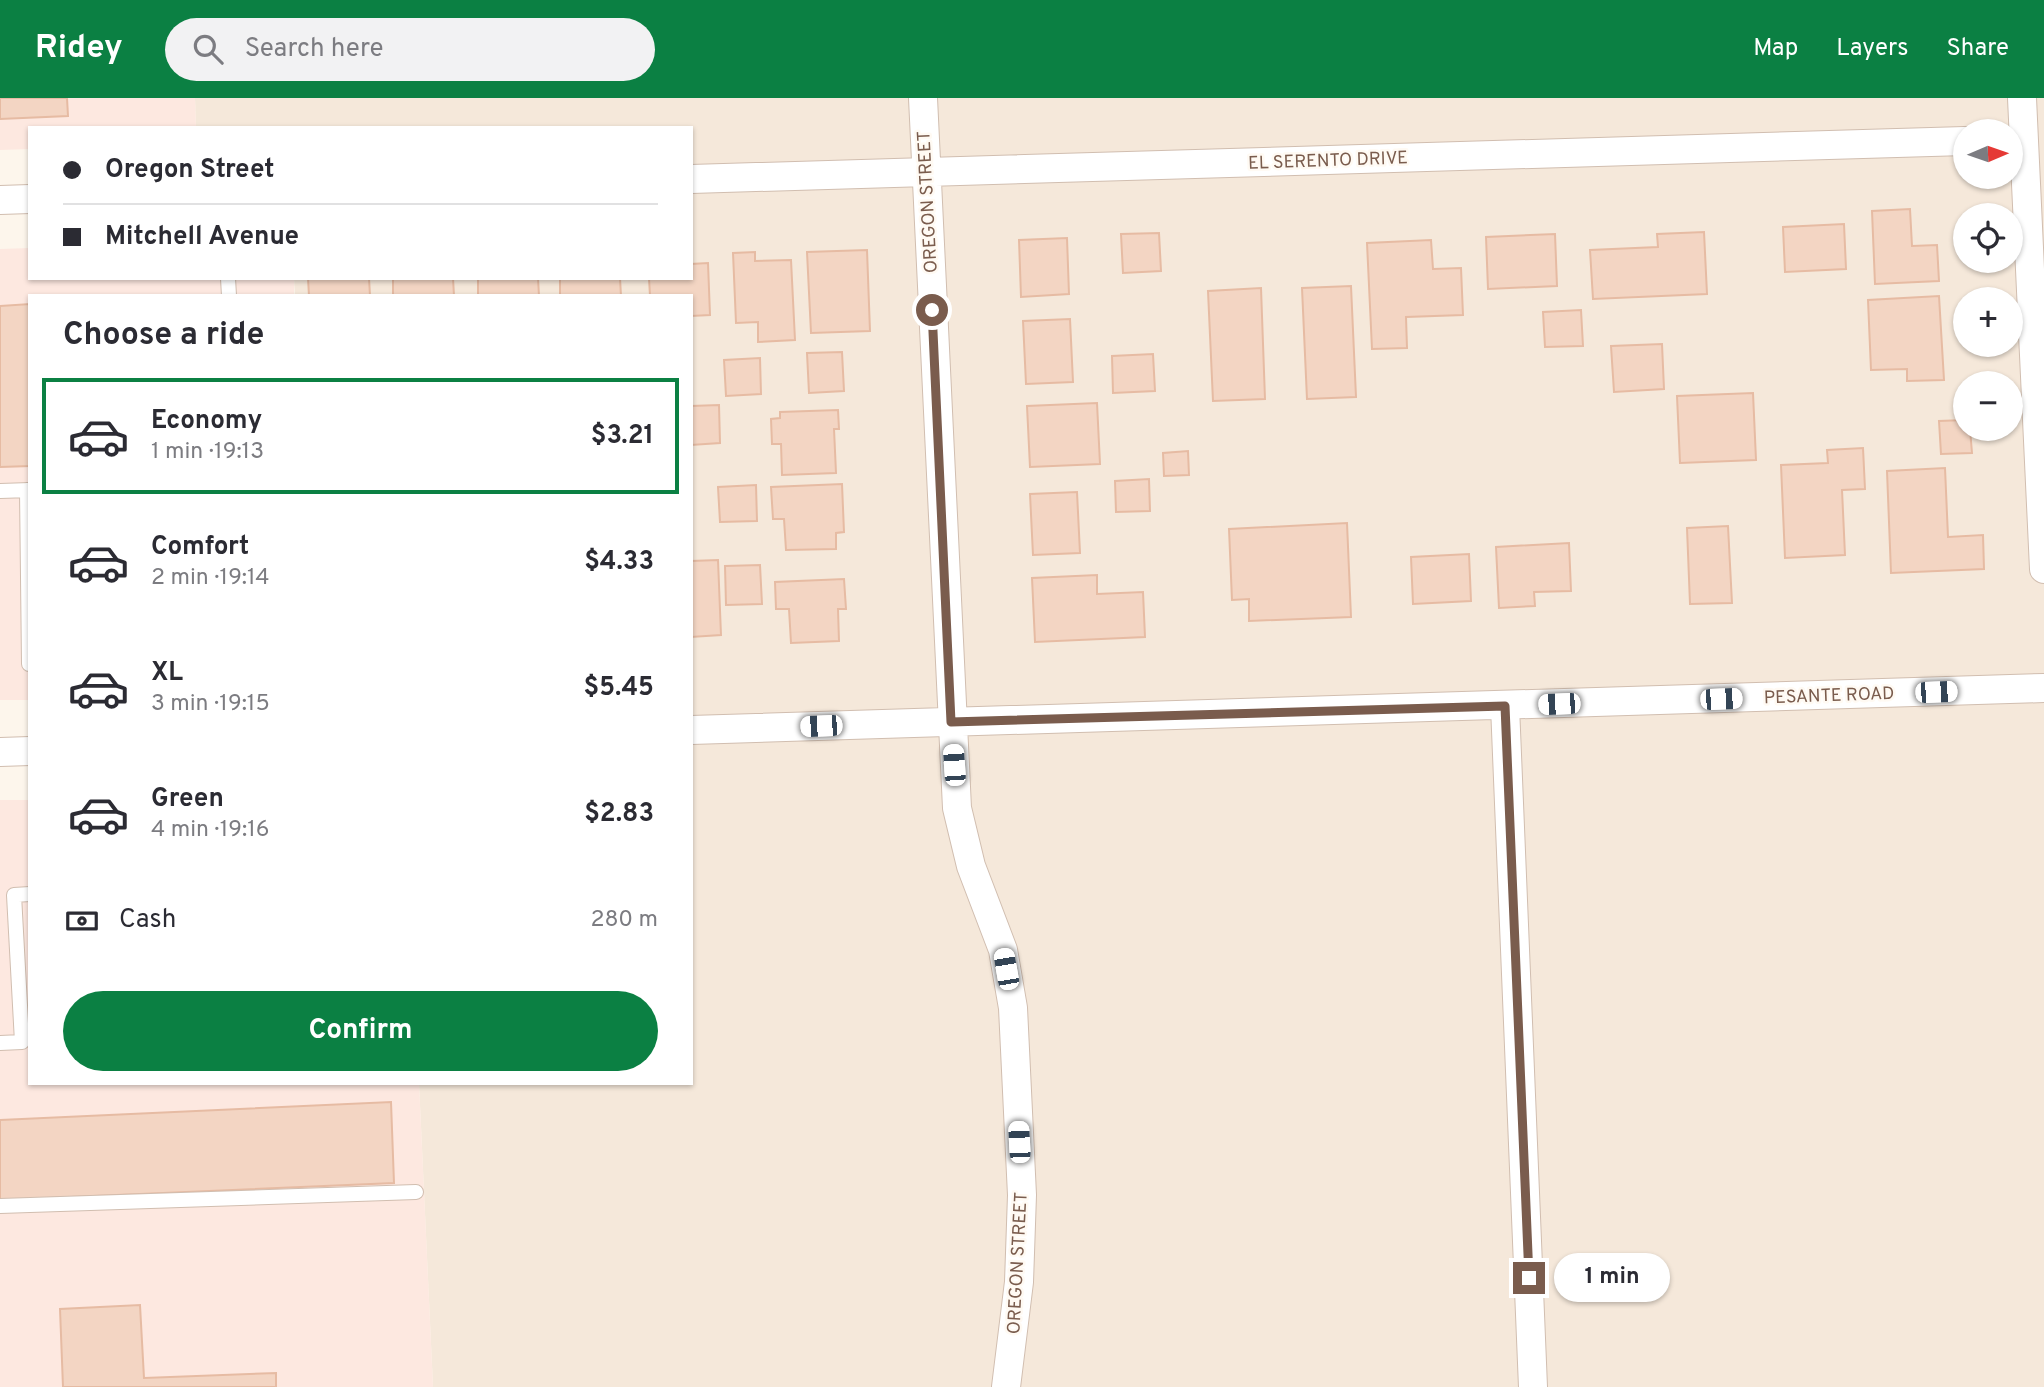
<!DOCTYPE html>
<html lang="en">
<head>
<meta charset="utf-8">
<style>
  :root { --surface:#fff; --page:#f2f2f3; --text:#2b2b33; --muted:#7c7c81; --line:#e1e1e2; --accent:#0b8043 }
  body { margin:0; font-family:Overpass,sans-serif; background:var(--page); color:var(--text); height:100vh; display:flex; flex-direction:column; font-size:26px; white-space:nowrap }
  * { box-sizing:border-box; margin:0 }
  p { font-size:23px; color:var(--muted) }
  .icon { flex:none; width:38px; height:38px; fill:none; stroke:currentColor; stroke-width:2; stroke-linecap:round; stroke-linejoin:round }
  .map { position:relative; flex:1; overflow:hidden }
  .details { position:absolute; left:28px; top:196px; width:665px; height:791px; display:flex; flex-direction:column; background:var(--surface); border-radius:0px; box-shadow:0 2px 5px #0004 }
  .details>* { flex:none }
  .hud { position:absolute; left:28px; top:28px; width:665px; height:154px; border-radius:0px; box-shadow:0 2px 5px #0004; display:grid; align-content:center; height:154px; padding:0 35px; background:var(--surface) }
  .needle { width:46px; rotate:88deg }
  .buttons { position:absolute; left:1953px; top:21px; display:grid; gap:14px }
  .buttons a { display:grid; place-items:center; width:70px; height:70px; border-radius:50%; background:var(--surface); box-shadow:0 2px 5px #0004; font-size:35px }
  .end { position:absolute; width:32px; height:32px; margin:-16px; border:9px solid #7a5c4d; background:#fff; box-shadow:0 0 0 4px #fff }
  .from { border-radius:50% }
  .bubble { position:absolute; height:49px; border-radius:24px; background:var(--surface); box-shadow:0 2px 5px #0004; font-size:23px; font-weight:700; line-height:49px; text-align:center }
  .car { position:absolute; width:21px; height:42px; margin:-21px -10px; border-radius:9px; box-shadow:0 0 5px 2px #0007; background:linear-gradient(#fff 24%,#345 0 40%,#fff 0 76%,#345 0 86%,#fff 0) }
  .hud b { display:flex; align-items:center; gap:24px; height:66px; font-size:26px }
  .hud b+b { border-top:2px solid var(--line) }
  .hud i { width:18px; height:18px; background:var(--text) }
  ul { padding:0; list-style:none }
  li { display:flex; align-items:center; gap:21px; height:116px; margin:0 14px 10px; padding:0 21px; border:4px solid transparent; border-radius:0px }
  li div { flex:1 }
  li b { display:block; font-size:26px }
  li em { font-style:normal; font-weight:700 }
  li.active { border-color:var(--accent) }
  li>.icon { width:63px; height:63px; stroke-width:1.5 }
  h2 { padding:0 35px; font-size:32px; line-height:84px }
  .pay { display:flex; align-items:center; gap:18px; height:77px; padding:0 35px; font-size:26px }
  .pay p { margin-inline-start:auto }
  .action { display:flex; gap:14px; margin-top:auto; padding:14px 35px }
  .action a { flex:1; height:80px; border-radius:42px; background:var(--accent); color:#fff; font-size:28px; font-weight:700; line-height:80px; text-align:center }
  header { display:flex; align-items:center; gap:42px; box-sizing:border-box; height:98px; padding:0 35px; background:var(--accent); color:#fff }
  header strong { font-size:33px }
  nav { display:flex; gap:38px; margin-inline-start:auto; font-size:24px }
  .search { width:490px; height:63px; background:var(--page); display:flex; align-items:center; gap:18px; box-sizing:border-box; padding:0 24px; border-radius:38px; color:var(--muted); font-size:26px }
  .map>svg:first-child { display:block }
  .residential { fill:#f5e8da; fill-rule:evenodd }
  .commercial { fill:#fde8e0 }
  .building { fill:#f3d5c3; stroke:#e6bba3; stroke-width:2 }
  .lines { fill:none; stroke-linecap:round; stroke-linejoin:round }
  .service-casing { stroke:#d1beb0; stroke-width:16 }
  .minor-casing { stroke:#d1beb0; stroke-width:30 }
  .service { stroke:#fff; stroke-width:14 }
  .minor { stroke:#fff; stroke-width:28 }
  .route { stroke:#7a5c4d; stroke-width:9 }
  .labels { text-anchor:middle; stroke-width:5; stroke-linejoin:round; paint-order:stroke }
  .street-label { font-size:18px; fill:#7a5c4d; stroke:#fffaf3 }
</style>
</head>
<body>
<header>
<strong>Ridey</strong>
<div class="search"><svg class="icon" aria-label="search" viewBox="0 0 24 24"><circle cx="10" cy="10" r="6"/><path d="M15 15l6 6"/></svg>Search here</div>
<nav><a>Map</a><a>Layers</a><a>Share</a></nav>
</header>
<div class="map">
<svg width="2044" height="1289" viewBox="0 0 2044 1289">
  <rect width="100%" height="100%" fill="#fdf6ec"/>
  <!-- residential -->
  <path class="residential" d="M195 0H2044V1289H433L419 985H691V198H295L294 180H691V30H196ZM1965 33H2011V79H1965ZM1965 117H2011V163H1965ZM1965 201H2011V247H1965ZM1965 285H2011V331H1965Z"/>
  <!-- commercial -->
  <path class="commercial" d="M0 0H195L196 30H30V51L0 52Z
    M30 150V180H294V198H30V602H0V151Z
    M0 702H30V985H419L433 1289H0Z"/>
  <!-- building -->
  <path class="building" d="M0 0H67L68 18 0 21Z
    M1910 111 1912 148 1937 147 1939 183 1875 186 1872 113Z
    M1844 126 1846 171 1785 174 1783 129Z
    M1704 134 1707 196 1593 201 1590 152 1658 149 1657 136Z
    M1159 135 1161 173 1123 175 1121 136Z
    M1555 136 1557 188 1488 191 1486 139Z
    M1067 140 1069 196 1021 199 1019 142Z
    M1431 142 1433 171 1461 170 1463 217 1406 219 1407 250 1372 251 1367 145Z
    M867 152 870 233 811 235 807 154Z
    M755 154V163L791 162 795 242 758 244V224L736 225 733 155Z
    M708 165 710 217 691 218V198H650L649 180H691V166Z
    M308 180H369L370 198H309Z
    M393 180H453L454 198H393Z
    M478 180H538L539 198H478Z
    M560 180H620L621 198H560Z
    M1351 188 1356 299 1307 301 1302 190Z
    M1261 190 1265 301 1213 303 1208 193Z
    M1939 198 1944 282 1907 283V271L1871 272 1868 202Z
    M30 206V368L0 369V208Z
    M1581 212 1583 248 1545 249 1543 214Z
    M1070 221 1073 284 1026 286 1023 223Z
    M1662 246 1664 291 1614 294 1611 248Z
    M842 254 844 293 809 295 807 255Z
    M1153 256 1155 293 1113 295 1112 258Z
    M760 260 761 296 726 298 724 262Z
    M1753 295 1756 362 1680 365 1677 298Z
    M1097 305 1100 366 1030 369 1027 308Z
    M719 307 720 345 691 347V308Z
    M838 312 839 331H834L836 375 782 377 781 346H772L771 321 780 320V314Z
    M1965 322V331H1970L1972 355 1941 356 1939 323Z
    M1863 350 1865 391 1842 392 1845 457 1785 460 1781 367 1828 365 1827 352Z
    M1188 353 1189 377 1164 378 1163 355Z
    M1945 370 1948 439 1983 437 1984 471 1891 475 1887 373Z
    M1149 381 1150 413 1116 414 1115 383Z
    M842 386 844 434 836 435V451L786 452 784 421H773L771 389Z
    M756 387 757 423 720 424 718 389Z
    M1077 394 1080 455 1033 457 1030 396Z
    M1347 425 1351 519 1249 523V501L1232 502 1229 431Z
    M1728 428 1732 505 1690 506 1687 430Z
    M1569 445 1571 493 1534 494 1535 508 1499 510 1496 449Z
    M1469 456 1471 503 1413 506 1411 459Z
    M718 462 721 537 691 539V463Z
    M760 467 762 506 726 507 725 468Z
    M1097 477V496L1143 494 1145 539 1035 544 1032 480Z
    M844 481 846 511H838L839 543 791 545 789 511H776L775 484Z
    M391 1004 394 1085 0 1102V1022Z
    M140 1207 144 1280 276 1275V1289H63L60 1211Z"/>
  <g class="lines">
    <!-- service casing -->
    <g class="service-casing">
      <path id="service" d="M228 180 229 198
        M27 392 29 566
        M0 393 30 392
        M0 945 22 944 14 797 30 796
        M0 1108 416 1094"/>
    </g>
    <!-- minor casing -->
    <g class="minor-casing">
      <path id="minor" d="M923 0 957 710 971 768 1003 852 1013 910 1022 1097 1019 1184 1006 1289
        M2022 0 2044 471
        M691 81 1965 43
        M0 102 30 101
        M1505 608 1533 1289
        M691 632 2044 590
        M0 654 30 653"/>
    </g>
    <!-- service -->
    <use href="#service" class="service"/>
    <!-- minor -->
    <use href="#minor" class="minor"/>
  </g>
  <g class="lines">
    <!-- route -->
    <path class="route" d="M932 212 951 624 1505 608 1529 1180"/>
  </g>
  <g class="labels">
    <!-- street labels -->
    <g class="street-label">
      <text transform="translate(1328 62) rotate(-2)" y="6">EL SERENTO DRIVE</text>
      <text transform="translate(927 104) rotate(-93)" y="6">OREGON STREET</text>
      <text transform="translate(1829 597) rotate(-2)" y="6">PESANTE ROAD</text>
      <text transform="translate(1017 1165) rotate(-87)" y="6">OREGON STREET</text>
    </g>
  </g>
</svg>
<div class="buttons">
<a><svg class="needle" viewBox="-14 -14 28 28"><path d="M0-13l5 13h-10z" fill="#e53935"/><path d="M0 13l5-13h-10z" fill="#7c7c81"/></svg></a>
<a><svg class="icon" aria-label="locate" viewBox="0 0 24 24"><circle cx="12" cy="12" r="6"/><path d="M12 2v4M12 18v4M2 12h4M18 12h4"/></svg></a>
<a>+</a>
<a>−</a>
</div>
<i class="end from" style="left:932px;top:212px"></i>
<i class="end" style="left:1529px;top:1180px"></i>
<div class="bubble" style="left:1554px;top:1155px;width:116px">1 min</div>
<i class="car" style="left:1936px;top:594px;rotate:88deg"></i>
<i class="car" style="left:1721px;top:601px;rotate:88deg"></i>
<i class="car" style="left:1559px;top:606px;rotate:268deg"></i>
<i class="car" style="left:821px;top:628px;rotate:268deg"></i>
<i class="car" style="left:954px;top:667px;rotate:356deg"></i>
<i class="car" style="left:1006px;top:871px;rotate:350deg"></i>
<i class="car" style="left:1019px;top:1044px;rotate:357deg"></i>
<div class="hud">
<b><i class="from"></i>Oregon Street</b>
<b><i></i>Mitchell Avenue</b>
</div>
<section class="details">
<h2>Choose a ride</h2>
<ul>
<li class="active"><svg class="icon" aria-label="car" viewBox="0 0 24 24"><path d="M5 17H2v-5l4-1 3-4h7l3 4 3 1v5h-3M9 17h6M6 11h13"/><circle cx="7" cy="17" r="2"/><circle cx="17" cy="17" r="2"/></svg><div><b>Economy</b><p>1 min · 19:13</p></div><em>$3.21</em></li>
<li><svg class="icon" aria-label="car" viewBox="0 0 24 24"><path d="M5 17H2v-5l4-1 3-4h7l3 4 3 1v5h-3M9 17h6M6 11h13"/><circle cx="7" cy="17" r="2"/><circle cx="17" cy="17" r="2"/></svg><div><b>Comfort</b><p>2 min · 19:14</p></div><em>$4.33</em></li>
<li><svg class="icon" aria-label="car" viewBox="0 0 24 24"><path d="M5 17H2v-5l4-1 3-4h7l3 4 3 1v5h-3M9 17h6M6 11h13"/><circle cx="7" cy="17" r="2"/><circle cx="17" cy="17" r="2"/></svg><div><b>XL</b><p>3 min · 19:15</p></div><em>$5.45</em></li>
<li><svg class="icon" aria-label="car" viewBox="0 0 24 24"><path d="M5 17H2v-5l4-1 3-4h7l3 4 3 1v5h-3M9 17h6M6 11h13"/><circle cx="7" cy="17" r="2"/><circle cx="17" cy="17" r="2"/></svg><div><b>Green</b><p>4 min · 19:16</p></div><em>$2.83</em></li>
</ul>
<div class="pay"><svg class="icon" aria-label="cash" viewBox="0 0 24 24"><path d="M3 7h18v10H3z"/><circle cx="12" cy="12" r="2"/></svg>Cash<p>280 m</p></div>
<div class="action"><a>Confirm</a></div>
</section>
</div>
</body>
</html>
